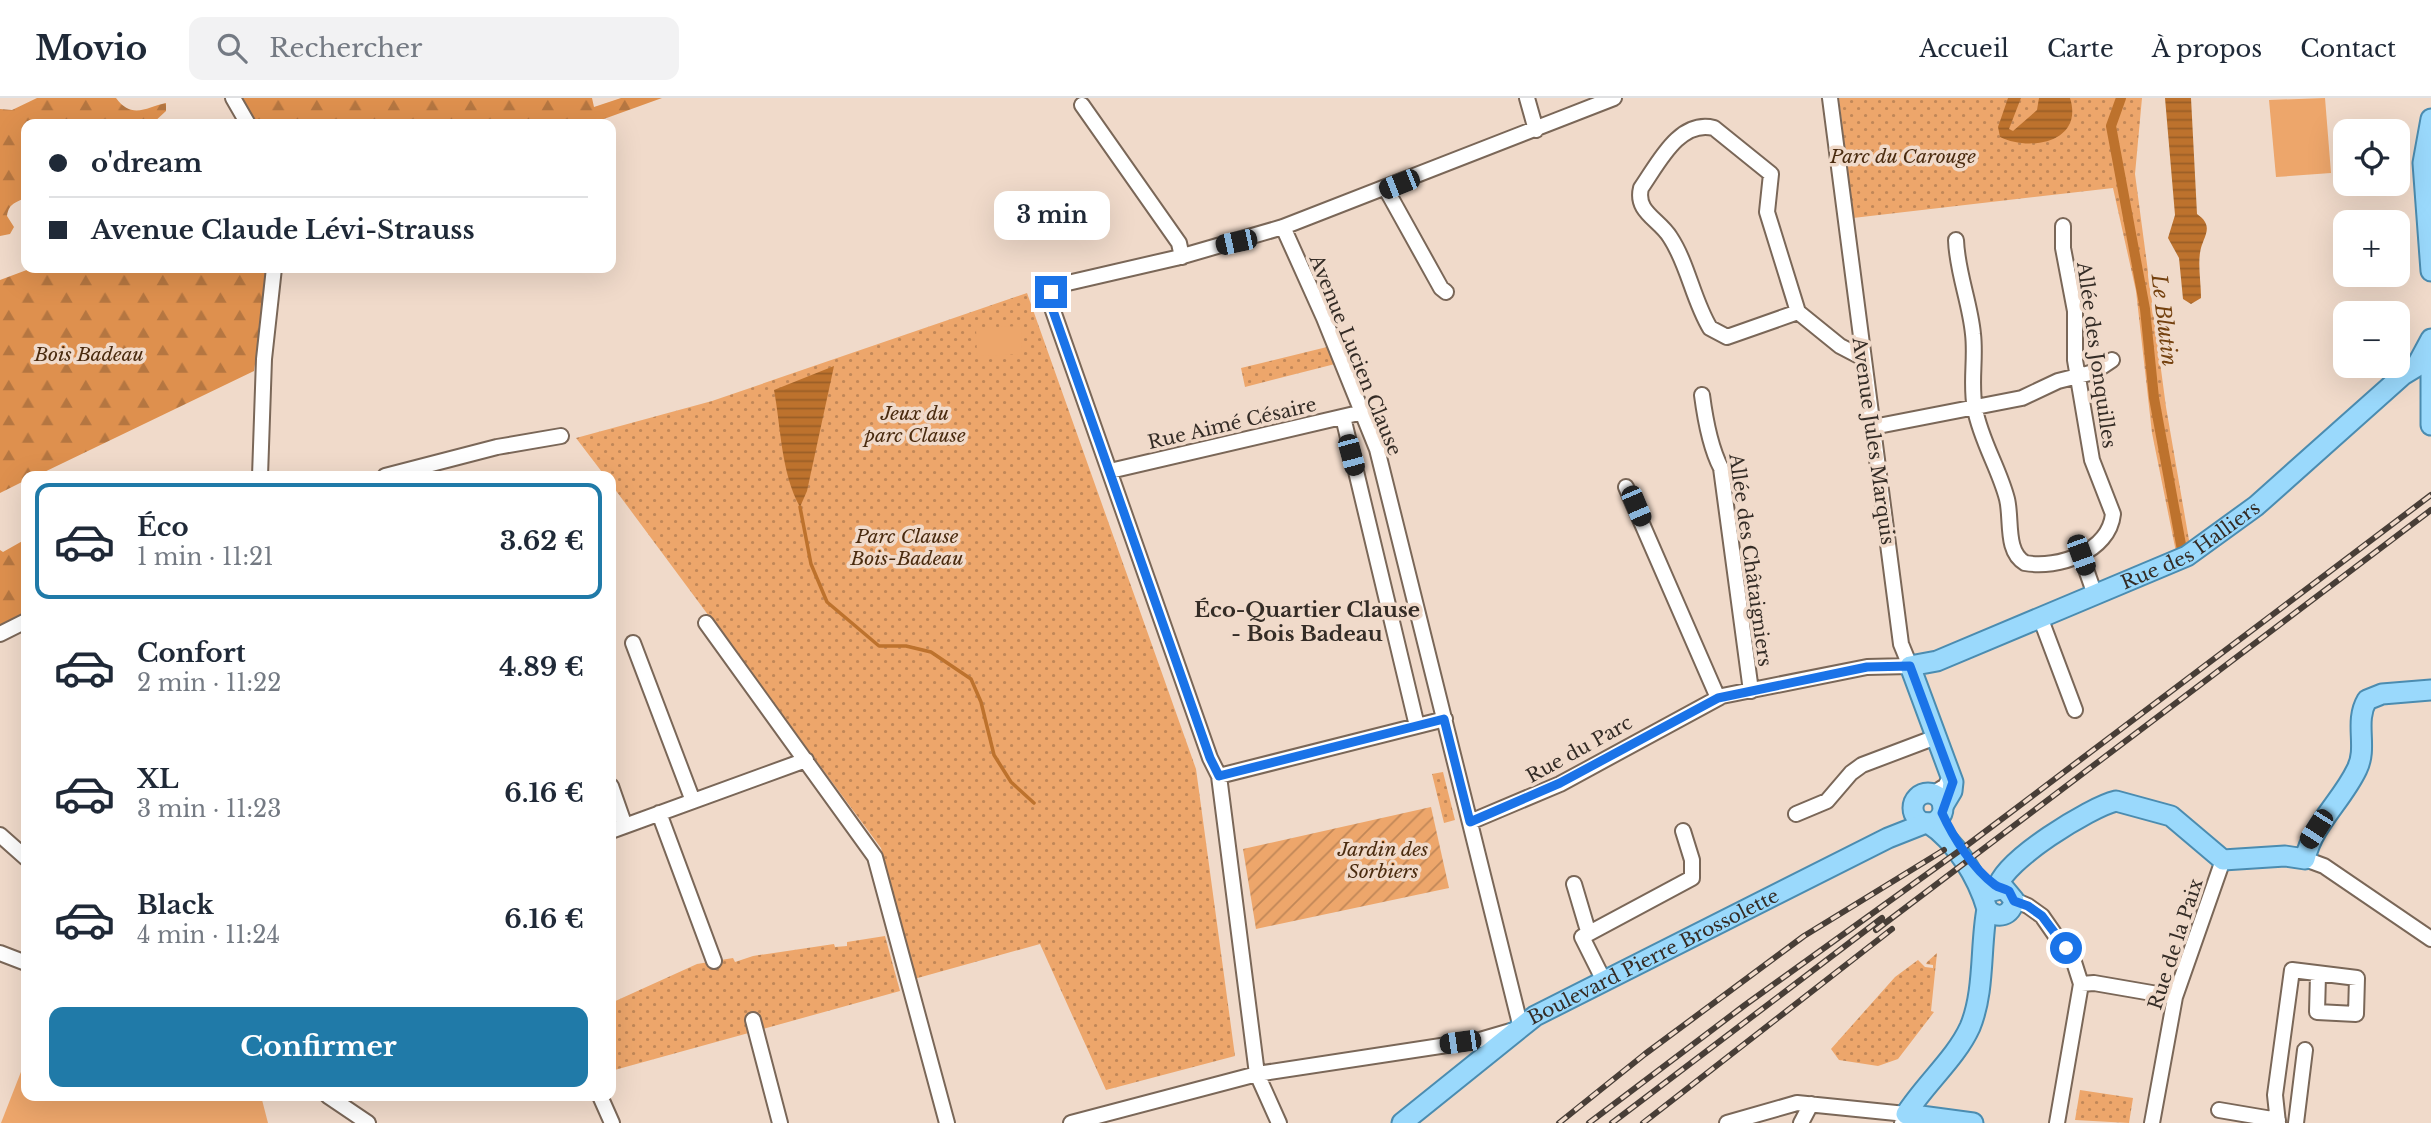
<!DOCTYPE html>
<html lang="fr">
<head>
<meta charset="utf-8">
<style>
  :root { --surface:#fff; --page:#f2f2f3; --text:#1f2937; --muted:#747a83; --line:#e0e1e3; --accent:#207aa8 }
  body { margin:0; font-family:"Libre Baskerville",serif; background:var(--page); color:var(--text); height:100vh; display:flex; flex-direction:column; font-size:26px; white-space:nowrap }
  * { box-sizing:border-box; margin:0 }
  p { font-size:23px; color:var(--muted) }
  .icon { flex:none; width:38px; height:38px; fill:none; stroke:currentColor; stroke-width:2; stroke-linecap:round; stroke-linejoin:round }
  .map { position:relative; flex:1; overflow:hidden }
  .drawer { position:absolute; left:21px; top:373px; width:595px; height:630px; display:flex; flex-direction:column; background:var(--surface); border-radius:14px; box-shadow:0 7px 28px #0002 }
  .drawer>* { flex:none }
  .banner { position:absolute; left:21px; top:21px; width:595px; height:154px; border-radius:14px; box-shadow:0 7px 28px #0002; display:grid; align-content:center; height:154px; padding:0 28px; background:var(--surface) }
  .buttons { position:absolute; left:2333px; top:21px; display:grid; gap:14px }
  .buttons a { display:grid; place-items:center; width:77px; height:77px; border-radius:14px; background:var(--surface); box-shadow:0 7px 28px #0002; font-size:35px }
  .end { position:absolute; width:32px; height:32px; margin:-16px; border:9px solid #1a73e8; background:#fff; box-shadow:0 0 0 4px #fff }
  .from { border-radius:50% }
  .bubble { position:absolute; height:49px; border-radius:14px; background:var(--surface); box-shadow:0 7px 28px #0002; font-size:23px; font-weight:700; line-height:49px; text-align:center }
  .car { position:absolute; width:21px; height:42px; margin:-21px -10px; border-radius:9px; box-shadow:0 0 5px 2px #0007; background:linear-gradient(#222 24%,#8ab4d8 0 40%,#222 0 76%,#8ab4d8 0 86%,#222 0) }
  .banner b { display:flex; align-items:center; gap:24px; height:66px; font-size:26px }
  .banner b+b { border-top:2px solid var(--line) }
  .banner i { width:18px; height:18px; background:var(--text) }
  ul { padding:12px 0 0; list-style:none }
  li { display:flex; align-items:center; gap:21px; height:116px; margin:0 14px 10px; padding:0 14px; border:4px solid transparent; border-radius:14px }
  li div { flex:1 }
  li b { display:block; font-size:26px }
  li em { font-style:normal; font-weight:700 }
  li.current { border-color:var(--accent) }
  li>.icon { width:63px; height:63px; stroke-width:1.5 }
  .primary-button { display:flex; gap:14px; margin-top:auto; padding:14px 28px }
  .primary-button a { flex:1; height:80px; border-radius:14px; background:var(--accent); color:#fff; font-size:28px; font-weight:700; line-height:80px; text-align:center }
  header { display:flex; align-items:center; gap:42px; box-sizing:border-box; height:98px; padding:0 35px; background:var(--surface); border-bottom:2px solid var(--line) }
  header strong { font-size:33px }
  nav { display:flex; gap:38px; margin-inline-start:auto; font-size:24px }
  .search { width:490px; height:63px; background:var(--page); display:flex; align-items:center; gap:18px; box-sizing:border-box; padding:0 24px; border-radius:14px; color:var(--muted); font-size:26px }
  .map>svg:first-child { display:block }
  .grass { fill:url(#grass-dots) }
  .forest { fill:url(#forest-firs) }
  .garden { fill:url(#garden-furrows) }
  .pitch { fill:#eda66b }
  .water { fill:url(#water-rules) }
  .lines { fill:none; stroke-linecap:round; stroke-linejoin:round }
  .stream { stroke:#bd722d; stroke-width:3.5 }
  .canal { stroke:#bd722d; stroke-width:10 }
  .minor-casing { stroke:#7a6758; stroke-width:18 }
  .major-casing { stroke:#4b8cb0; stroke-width:23 }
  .minor { stroke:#fff; stroke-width:14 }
  .major { stroke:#9ad9fc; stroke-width:19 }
  .rail-casing { stroke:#483e37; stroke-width:6 }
  .rail { stroke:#f0daca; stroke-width:3.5; stroke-dasharray:10; stroke-linecap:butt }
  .route { stroke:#1a73e8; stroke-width:9 }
  .labels { text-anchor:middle; stroke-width:7; stroke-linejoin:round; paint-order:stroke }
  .park-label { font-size:19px; font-style:italic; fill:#4a2b0f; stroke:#f0daca }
  .street-label { font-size:19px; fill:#342c26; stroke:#f0daca }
  .water-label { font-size:21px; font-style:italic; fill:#74410f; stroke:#f0daca }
  .neighbourhood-label { font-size:21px; font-weight:bold; fill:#342c26; stroke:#f0daca }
</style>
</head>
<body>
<header>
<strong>Movio</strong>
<div class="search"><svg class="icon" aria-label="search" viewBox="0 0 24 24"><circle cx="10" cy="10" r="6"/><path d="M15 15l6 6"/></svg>Rechercher</div>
<nav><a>Accueil</a><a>Carte</a><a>À propos</a><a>Contact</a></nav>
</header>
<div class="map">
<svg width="2431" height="1025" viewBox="0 0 2431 1025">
  <defs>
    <pattern id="grass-dots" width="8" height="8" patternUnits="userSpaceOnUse" patternTransform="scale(1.75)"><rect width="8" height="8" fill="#eda66b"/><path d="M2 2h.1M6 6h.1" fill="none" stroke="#c18758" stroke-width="1.8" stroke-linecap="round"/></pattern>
    <pattern id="forest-firs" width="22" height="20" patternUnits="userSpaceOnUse" patternTransform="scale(1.75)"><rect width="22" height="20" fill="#de904e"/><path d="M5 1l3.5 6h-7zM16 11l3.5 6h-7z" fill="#b57641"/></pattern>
    <pattern id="garden-furrows" width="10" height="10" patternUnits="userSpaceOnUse" patternTransform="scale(1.75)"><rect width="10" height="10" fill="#eda66b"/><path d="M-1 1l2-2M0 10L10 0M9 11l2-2" fill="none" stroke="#c18758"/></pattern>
    <pattern id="water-rules" width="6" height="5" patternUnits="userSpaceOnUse" patternTransform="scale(1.75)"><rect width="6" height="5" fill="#bd722d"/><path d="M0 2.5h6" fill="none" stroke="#9a5e26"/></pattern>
  </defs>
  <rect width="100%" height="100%" fill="#f0daca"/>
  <!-- grass -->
  <path class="grass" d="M1839 0H2142L2135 76 2166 309 2190 448 2176 454 2152 335 2136 193 2113 90 1853 120Z
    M1027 195 1196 671 1235 958 1106 992 1040 846 914 881 881 750 611 386V378H605L576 340 712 303Z
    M1327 249 1335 266 1245 289 1241 270Z
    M1443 674 1455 722 1444 725 1432 676Z
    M885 838 900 893 611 973V905L697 866 733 860 735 864 753 858 834 846 835 849 847 848V844Z
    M1937 855 1931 913 1934 914 1898 961 1878 968 1839 962 1831 951 1895 879 1918 862 1925 869 1933 870V867L1926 866 1927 864Z
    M2080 992 2133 1000 2129 1025 2075 1022Z"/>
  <!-- forest -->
  <path class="forest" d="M37 0H116C132 22 147 9 166 5V13L152 26H26V99C17 105 9 104 7 118L14 129 10 136 0 138V11L12 12Z
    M241 0H592L594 9 621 0H662L590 26H253Z
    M32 170H269L254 273 36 378H26V382L0 395V182Z
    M26 441V516L0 528V452L3 454Z"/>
  <!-- garden -->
  <path class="garden" d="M1431 709 1449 790 1256 831 1243 751Z"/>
  <!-- pitch -->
  <path class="pitch" d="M2325 0 2331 75 2276 79 2269 2Z
    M1021 228 1022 256 977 258 976 230Z
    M26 961V998H239L243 1000 261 998 268 1025H1Z"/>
  <!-- water -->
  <path class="water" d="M2008 0H2021L2009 31 2013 33 2037 12 2039 0H2070C2084 44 2030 54 2000 39L1998 29Z
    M2165 0H2191L2197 116C2216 129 2202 139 2200 155 2198 168 2201 185 2201 200L2191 206 2183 201 2179 160 2168 140 2175 117Z
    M834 268 807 393 800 409C781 375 781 330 774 292Z"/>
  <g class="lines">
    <!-- stream -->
    <path class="stream" d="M800 409 811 466 827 504 879 548H906L931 554 971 581 981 604 994 657 1011 684 1034 705"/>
    <!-- canal -->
    <path class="canal" d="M2121 0 2111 28 2145 211 2154 300 2182 452"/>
    <!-- minor casing -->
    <g class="minor-casing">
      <path id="minor" d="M233 0 248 26
        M1527 0 1536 32
        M1082 7 1179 145 1182 159
        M1386 91 1441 190 1446 194
        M1956 142C1957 174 1970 204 1973 236 1976 261 1970 286 1975 311 1981 343 1999 370 2007 401 2012 421 2005 454 2025 465 2058 471 2109 454 2113 416L2092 362 2075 262V213L2063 150V128
        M1798 214 1727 239 1710 230C1693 202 1688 166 1670 139 1659 121 1635 114 1641 90 1658 66 1679 21 1714 30L1771 76 1767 114 1798 214 1840 248 1863 260
        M1702 297C1705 320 1710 349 1721 370L1751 593
        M1343 319 1417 628
        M1873 329 2022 300 2058 283 2094 274 2112 262
        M1110 373 1363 314
        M260 378 264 261 274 170
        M385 378 497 349 561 338
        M1626 389 1718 600
        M2081 457 2095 497
        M2040 519 2075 612
        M706 525 875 759 947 1025
        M0 536 26 523
        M633 545 693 703
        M1219 678 1445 621
        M611 688 625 728
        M1933 696 1945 688 1951 679
        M659 715 714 863
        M1796 716 1827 703 1851 675 1862 667 1936 639
        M1470 724 1560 686 1722 598 1867 569 1910 568 1901 546 1830 0
        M611 733 806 662
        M0 737 26 760
        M2305 761 2324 768 2431 841
        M1574 786 1588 833
        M2014 802 2028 808 2042 818 2074 864 2081 886 2057 1025
        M0 855 26 865
        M1603 881 1582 839 1692 780V762L1683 733
        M2081 886 2094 885 2175 899
        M753 922 780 1025
        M328 998 368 1025
        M600 998 612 1025
        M2219 1012 2278 1022
        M1071 1025 1257 976 1480 942 1521 930 1377 351 1324 220 1283 129
        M1279 1025 1257 976 1219 678 1210 660 1051 207V194L1059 187 1176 160 1283 129 1614 0
        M1727 1025 1797 1005 1906 1016 1902 1025
        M1801 1025 1811 1006
        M2152 1025 2175 899 2223 762
        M2278 1025 2275 997 2292 872 2357 880 2356 916 2317 914 2318 877
        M2296 1025 2305 952"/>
    </g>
    <!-- major casing -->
    <g class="major-casing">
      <g id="major">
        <path d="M2431 21 2423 65 2431 173"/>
        <path d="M2417 267 2431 241"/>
        <path d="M2431 274V327"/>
        <circle cx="1928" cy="710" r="15"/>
        <path id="s1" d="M1943 708 1952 693 1953 684 1910 568 1937 563 2187 458 2256 408 2403 277 2431 260"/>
        <path d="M1928 725C1956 743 1978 780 1987 811 1980 848 1985 893 1970 929 1956 960 1925 986 1906 1016L1973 1025"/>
        <path d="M1998 789C2003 763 2090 709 2116 703L2171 718 2223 762 2285 758 2305 761C2313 726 2342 703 2357 671 2368 649 2354 624 2367 602L2382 596 2431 592"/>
        <path d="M1987 811C1997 822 2012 818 2014 802L2004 790 1989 794"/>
        <path id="s2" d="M1402 1025 1535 918 1888 740 1926 725"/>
      </g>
    </g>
    <!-- minor -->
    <use href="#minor" class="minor"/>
    <!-- major -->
    <use href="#major" class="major"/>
    <!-- rail casing -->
    <g class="rail-casing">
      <path id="rail" d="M1876 832 2431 412
        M1559 1025 1645 956 1804 838 1944 752
        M1589 1025 1745 907 1966 748 2431 397
        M1612 1025 1882 820
        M1643 1025 1892 831"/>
    </g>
    <!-- rail -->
    <use href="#rail" class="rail"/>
  </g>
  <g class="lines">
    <!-- route -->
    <path class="route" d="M1051 194V207L1210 660 1219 678 1444 621 1470 724 1560 685 1718 600 1867 569 1910 568 1953 684 1942 715C1953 739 1973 771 1995 787 1999 790 2004 790 2009 793L2014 803 2028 808 2042 818 2066 850"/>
  </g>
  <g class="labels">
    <!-- park labels -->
    <g class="park-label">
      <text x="1903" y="65">Parc du Carouge</text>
      <text x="89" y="263">Bois Badeau</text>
      <text x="915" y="322">Jeux du<tspan x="915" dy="22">parc Clause</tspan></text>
      <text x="907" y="445">Parc Clause<tspan x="907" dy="22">Bois-Badeau</tspan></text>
      <text x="1383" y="758">Jardin des<tspan x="1383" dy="22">Sorbiers</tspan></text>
    </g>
    <!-- street labels -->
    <g class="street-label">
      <text transform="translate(1356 257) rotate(68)" y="7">Avenue Lucien Clause</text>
      <text transform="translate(2097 257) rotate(82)" y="7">Allée des Jonquilles</text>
      <text transform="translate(1232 325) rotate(-13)" y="7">Rue Aimé Césaire</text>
      <text transform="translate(1874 343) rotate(82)" y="7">Avenue Jules Marquis</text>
      <text dy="7" stroke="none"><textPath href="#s1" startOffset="457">Rue des Halliers</textPath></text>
      <text transform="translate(1751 462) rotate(82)" y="7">Allée des Châtaigniers</text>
      <text transform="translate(1579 651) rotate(-29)" y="7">Rue du Parc</text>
      <text transform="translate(2175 846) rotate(-72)" y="7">Rue de la Paix</text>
      <text dy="7" stroke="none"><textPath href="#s2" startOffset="303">Boulevard Pierre Brossolette</textPath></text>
    </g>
    <!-- water labels -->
    <g class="water-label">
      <text transform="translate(2164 222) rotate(83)" y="7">Le Blutin</text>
    </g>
    <!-- neighbourhood labels -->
    <g class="neighbourhood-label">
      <text x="1307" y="519">Éco-Quartier Clause<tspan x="1307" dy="24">- Bois Badeau</tspan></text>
    </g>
  </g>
</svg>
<div class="buttons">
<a><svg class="icon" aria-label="locate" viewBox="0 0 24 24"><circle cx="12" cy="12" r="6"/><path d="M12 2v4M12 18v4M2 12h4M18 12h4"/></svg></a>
<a>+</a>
<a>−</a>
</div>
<i class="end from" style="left:2066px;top:850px"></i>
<i class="end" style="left:1051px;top:194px"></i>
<div class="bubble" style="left:994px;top:93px;width:116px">3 min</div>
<i class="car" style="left:1399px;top:86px;rotate:248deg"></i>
<i class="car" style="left:1236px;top:144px;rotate:258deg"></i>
<i class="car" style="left:1351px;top:357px;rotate:165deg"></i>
<i class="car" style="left:1636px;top:408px;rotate:157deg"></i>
<i class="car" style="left:2081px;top:457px;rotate:160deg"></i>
<i class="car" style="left:2316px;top:731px;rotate:213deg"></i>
<i class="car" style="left:1460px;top:944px;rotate:262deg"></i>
<div class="banner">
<b><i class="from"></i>o'dream</b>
<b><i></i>Avenue Claude Lévi-Strauss</b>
</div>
<section class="drawer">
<ul>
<li class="current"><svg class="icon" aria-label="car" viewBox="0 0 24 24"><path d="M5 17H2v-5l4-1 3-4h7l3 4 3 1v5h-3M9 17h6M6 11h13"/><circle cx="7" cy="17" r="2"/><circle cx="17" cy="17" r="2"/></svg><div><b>Éco</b><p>1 min · 11:21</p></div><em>3.62 €</em></li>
<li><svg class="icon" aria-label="car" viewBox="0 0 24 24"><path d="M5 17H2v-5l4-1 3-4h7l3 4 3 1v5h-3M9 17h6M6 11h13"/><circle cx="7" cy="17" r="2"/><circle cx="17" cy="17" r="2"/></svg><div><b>Confort</b><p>2 min · 11:22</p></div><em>4.89 €</em></li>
<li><svg class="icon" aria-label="car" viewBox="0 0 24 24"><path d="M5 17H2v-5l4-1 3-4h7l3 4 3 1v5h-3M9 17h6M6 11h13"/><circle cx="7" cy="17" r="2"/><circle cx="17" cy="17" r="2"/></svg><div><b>XL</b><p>3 min · 11:23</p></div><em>6.16 €</em></li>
<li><svg class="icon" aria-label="car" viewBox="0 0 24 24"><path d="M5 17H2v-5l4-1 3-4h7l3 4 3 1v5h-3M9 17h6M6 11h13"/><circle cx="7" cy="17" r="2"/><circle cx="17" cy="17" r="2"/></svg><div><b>Black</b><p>4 min · 11:24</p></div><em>6.16 €</em></li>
</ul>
<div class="primary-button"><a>Confirmer</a></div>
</section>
</div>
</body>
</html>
